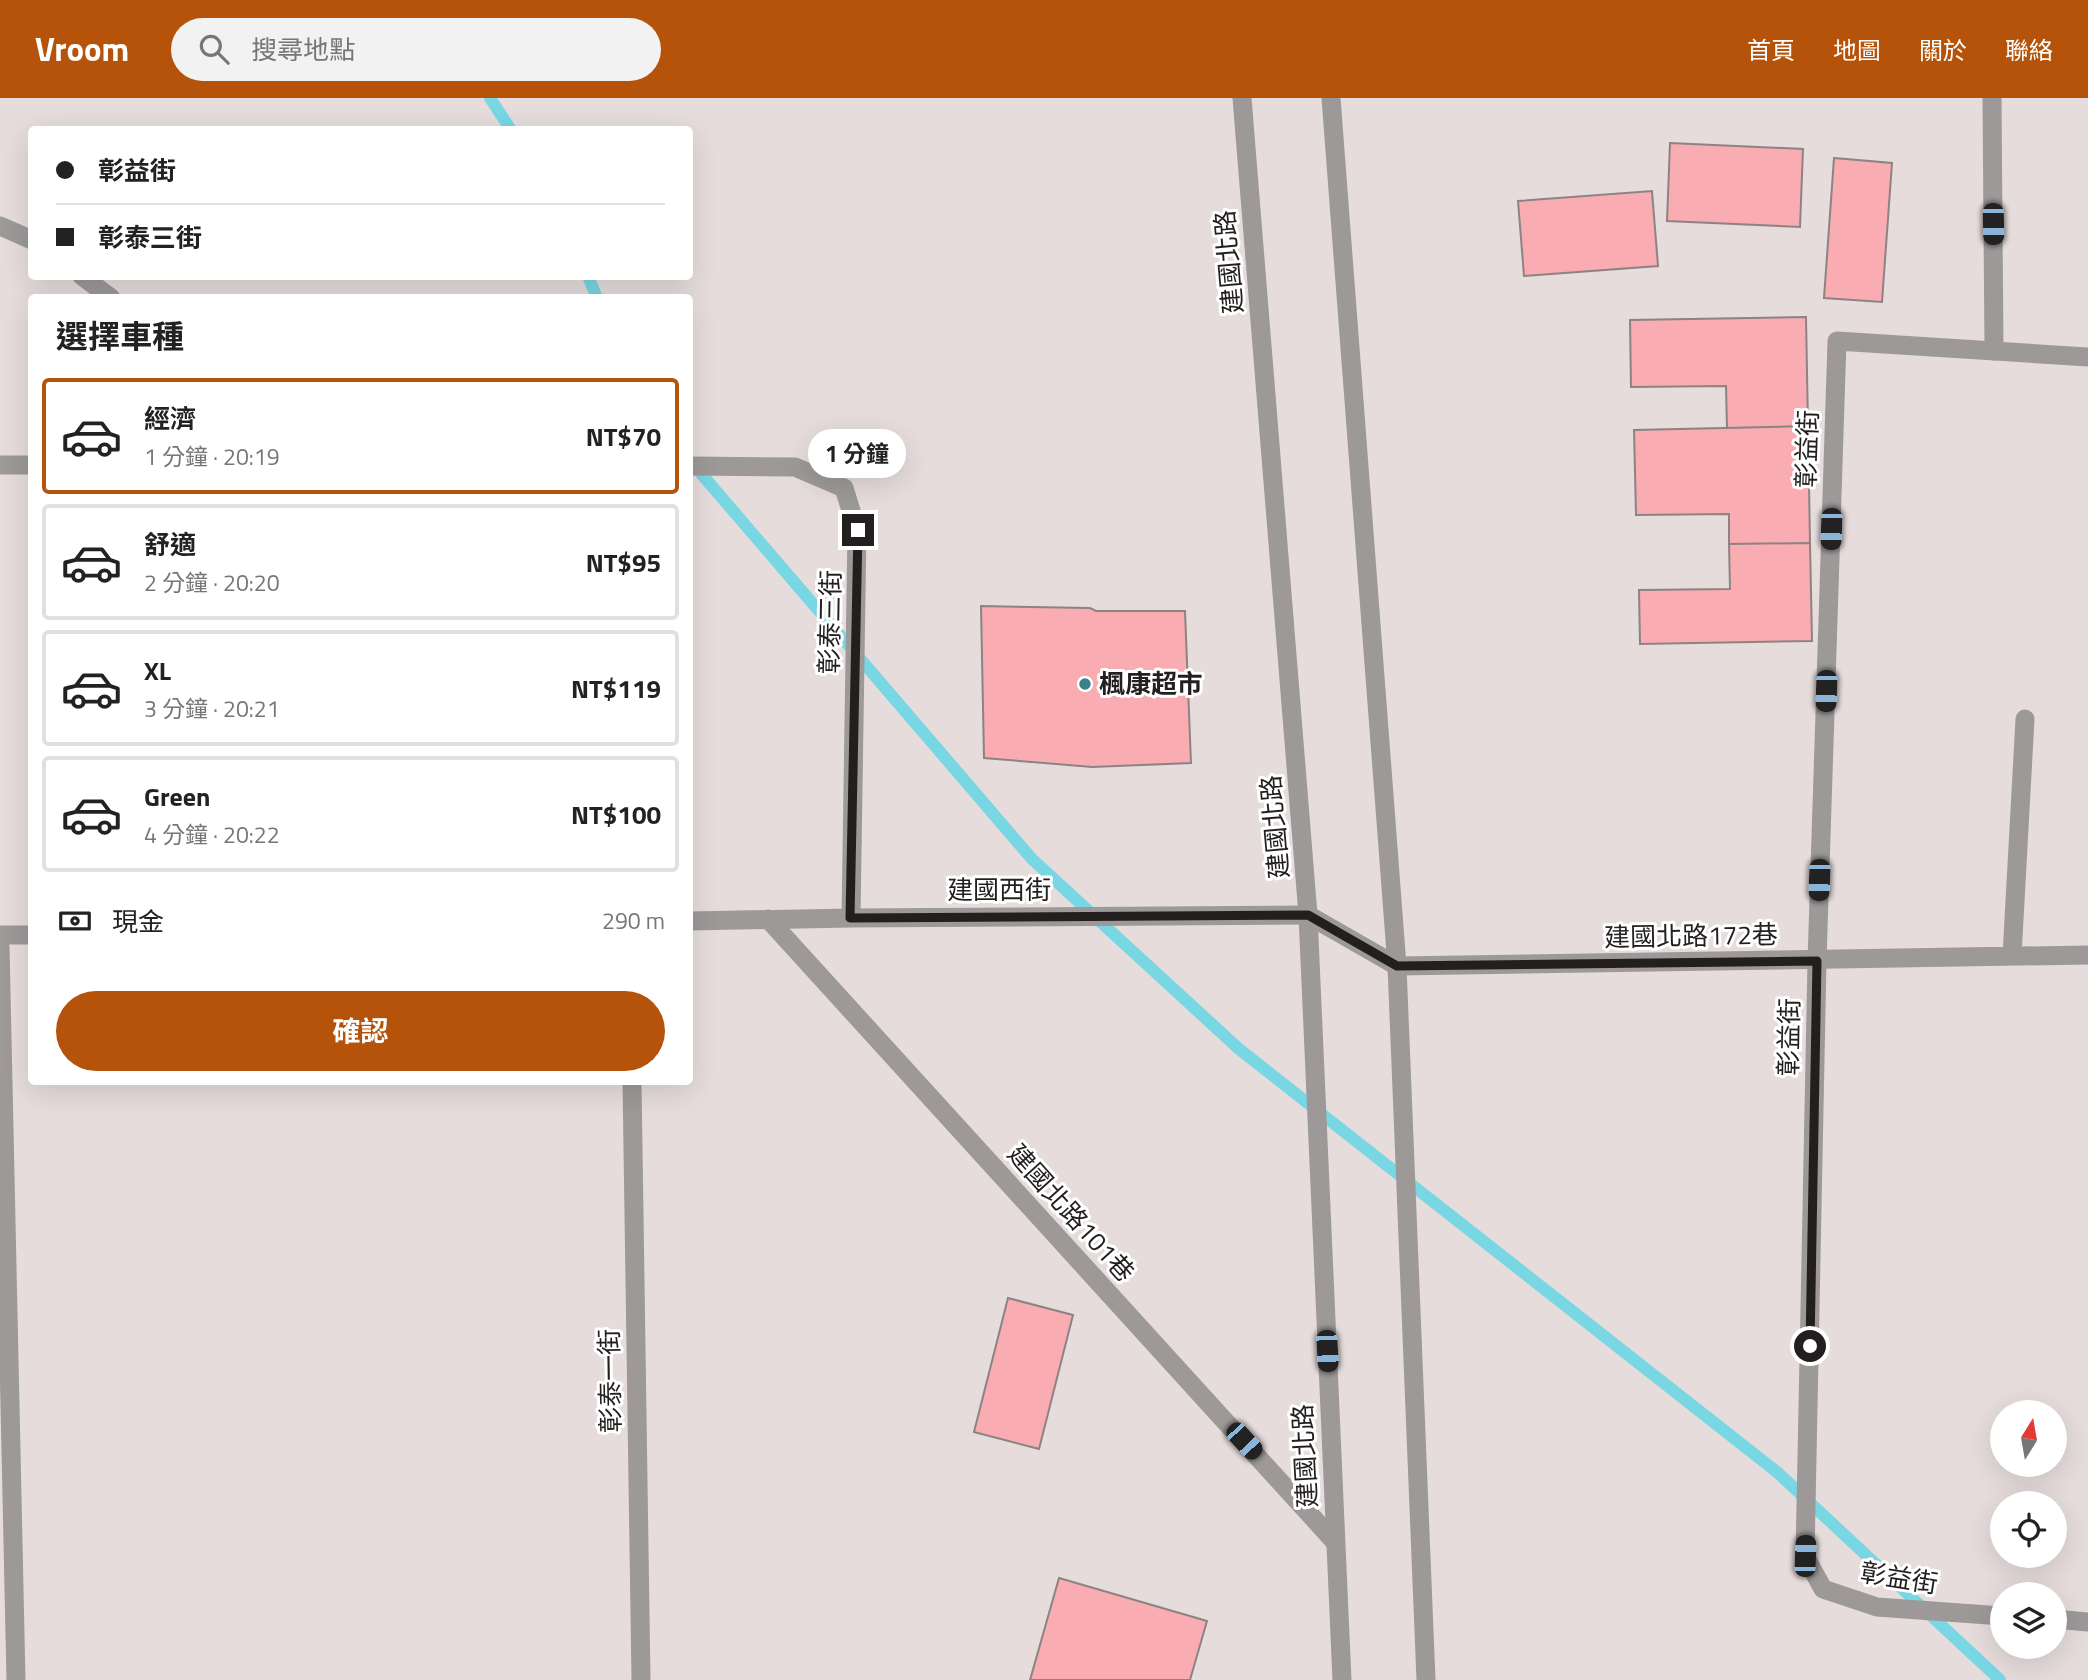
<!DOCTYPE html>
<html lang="zh-TW">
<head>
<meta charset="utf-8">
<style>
  :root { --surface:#fff; --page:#f2f2f2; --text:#222; --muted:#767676; --line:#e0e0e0; --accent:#b45309 }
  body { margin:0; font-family:"Titillium Web","Noto Sans TC",sans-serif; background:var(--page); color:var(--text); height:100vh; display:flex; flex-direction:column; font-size:26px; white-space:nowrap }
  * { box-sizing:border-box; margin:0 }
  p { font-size:23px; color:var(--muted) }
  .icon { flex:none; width:38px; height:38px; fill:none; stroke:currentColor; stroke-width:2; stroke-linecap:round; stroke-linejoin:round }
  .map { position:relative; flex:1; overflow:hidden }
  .side { position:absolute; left:28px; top:196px; width:665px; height:791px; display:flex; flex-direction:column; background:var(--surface); border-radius:7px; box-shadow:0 7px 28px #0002 }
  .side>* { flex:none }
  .banner { position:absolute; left:28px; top:28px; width:665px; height:154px; border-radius:7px; box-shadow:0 7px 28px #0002; display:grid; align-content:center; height:154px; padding:0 28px; background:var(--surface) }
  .needle { width:46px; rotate:11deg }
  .controls { position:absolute; left:1990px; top:1302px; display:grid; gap:14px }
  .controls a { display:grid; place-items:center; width:77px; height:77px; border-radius:50%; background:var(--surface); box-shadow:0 7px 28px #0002; font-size:35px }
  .end { position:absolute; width:32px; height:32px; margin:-16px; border:9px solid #231f1f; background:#fff; box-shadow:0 0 0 4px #fff }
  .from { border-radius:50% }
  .bubble { position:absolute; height:49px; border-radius:24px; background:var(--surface); box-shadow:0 7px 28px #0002; font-size:23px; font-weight:700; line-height:49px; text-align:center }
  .car { position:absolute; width:21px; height:42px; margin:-21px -10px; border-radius:9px; box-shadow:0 0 5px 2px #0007; background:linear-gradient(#222 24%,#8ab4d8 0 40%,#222 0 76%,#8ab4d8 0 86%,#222 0) }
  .banner b { display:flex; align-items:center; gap:24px; height:66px; font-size:26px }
  .banner b+b { border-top:2px solid var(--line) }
  .banner i { width:18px; height:18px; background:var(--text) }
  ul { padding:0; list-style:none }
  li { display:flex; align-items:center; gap:21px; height:116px; margin:0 14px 10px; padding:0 14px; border:4px solid var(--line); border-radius:7px }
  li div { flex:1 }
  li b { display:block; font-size:26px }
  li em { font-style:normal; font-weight:700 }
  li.current { border-color:var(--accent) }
  li>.icon { width:63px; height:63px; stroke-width:1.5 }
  h2 { padding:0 28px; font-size:32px; line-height:84px }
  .pay { display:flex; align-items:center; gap:18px; height:77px; padding:0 28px; font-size:26px }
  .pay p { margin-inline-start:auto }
  .button { display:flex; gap:14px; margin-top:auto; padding:14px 28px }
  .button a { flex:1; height:80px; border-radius:42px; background:var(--accent); color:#fff; font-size:28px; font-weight:700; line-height:80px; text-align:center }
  header { display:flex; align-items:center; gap:42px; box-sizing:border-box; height:98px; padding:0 35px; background:var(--accent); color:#fff }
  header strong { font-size:33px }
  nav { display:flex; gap:38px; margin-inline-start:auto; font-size:24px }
  .search { width:490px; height:63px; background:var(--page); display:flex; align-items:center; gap:18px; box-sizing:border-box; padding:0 24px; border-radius:38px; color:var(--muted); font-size:26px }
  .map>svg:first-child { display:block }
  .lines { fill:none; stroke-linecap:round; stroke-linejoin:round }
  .stream { stroke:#78d7e3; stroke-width:12 }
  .building { fill:#f9acb2; stroke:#8c8383; stroke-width:2 }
  .service { stroke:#9d9999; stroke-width:19 }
  .minor { stroke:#9d9999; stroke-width:19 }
  .tertiary { stroke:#9d9999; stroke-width:19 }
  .route { stroke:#231f1f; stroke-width:9 }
  .poi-dot { fill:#3a818a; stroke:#fff; stroke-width:2.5 }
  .labels { text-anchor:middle; stroke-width:6; stroke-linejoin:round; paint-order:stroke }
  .street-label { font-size:26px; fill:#231f1f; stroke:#fff }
  .poi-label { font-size:26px; font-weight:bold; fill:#231f1f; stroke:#fff; text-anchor:start }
</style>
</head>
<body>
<header>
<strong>Vroom</strong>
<div class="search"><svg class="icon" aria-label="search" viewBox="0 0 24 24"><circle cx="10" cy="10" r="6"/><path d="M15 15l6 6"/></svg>搜尋地點</div>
<nav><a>首頁</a><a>地圖</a><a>關於</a><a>聯絡</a></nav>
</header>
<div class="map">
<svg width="2088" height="1582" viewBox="0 0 2088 1582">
  <rect width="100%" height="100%" fill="#e6dcdc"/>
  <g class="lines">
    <!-- stream -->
    <path class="stream" d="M490 0 511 32
      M588 178 597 200
      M692 365 1032 761 1239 951 1777 1374 2000 1582"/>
  </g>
  <!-- building -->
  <path class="building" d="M1670 45 1803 51 1800 129 1667 123Z
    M1834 60 1892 65 1882 204 1824 200Z
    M1652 93 1658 168 1524 178 1518 103Z
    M1806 219 1808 328 1727 330 1726 288 1631 289 1630 222Z
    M1808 328 1810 445 1729 446V416L1636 417 1634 332Z
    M1810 445 1812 543 1640 546 1639 492 1730 491 1729 446Z
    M981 508 1090 510 1096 513H1185L1191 665 1092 669 984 660Z
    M1008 1200 1073 1217 1039 1351 974 1334Z
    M1059 1480 1207 1523 1190 1582H1030Z"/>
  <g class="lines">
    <!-- service -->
    <path class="service" d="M1992 0 1994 253
      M0 128 32 142
      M82 178 111 200
      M1308 817 1397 868 2088 857
      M768 821 1335 1444
      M2012 858 2025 621"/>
    <!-- minor -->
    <path class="minor" d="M0 367H32
      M690 368 795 369 844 390 857 432 851 820
      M690 823 851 820 1308 817
      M0 837H32
      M0 848 16 1582
      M632 984 641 1582
      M2002 1518 1877 1509 1823 1491 1805 1458 1817 863 1837 243 2088 259
      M2054 1521 2088 1524"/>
    <!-- tertiary -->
    <path class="tertiary" d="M1242 0 1308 817 1342 1582
      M1331 0 1397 868 1426 1582"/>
  </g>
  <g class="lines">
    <!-- route -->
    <path class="route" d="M858 432 850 820 1308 817 1397 868 1817 863 1810 1248"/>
  </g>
  <!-- markers -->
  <circle class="poi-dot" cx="1085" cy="586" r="7"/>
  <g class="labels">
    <!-- street labels -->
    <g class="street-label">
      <text transform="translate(1229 164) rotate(-95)" y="9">建國北路</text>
      <text transform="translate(1807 351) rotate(-88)" y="9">彰益街</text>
      <text transform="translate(830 524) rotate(-89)" y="9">彰泰三街</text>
      <text transform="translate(1275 729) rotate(-95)" y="9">建國北路</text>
      <text x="999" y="801">建國西街</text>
      <text transform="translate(1691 838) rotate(-1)" y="9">建國北路172巷</text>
      <text transform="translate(1789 939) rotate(-89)" y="9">彰益街</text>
      <text transform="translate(1071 1115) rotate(48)" y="9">建國北路101巷</text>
      <text transform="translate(610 1283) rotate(-91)" y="9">彰泰一街</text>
      <text transform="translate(1305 1358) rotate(-93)" y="9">建國北路</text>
      <text transform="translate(1899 1480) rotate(9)" y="9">彰益街</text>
    </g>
    <!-- poi labels -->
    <g class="poi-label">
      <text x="1099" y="595">楓康超市</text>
    </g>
  </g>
</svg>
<div class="controls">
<a><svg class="needle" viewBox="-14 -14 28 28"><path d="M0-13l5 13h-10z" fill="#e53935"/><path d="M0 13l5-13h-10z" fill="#767676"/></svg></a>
<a><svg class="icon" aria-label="locate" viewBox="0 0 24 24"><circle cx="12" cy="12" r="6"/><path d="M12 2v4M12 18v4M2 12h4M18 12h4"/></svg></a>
<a><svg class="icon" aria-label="layers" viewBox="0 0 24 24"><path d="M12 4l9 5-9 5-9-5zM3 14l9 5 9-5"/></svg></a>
</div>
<i class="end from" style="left:1810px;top:1248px"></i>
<i class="end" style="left:858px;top:432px"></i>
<div class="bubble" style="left:808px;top:331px;width:98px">1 分鐘</div>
<i class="car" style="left:1993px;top:126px;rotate:179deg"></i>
<i class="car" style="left:1831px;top:431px;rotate:182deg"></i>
<i class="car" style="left:1826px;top:593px;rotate:182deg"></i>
<i class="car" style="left:1819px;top:782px;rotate:182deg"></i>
<i class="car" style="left:1327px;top:1253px;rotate:177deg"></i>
<i class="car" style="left:1244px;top:1343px;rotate:137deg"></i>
<i class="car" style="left:1805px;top:1458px;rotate:2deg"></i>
<div class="banner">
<b><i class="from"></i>彰益街</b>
<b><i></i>彰泰三街</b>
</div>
<section class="side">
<h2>選擇車種</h2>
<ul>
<li class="current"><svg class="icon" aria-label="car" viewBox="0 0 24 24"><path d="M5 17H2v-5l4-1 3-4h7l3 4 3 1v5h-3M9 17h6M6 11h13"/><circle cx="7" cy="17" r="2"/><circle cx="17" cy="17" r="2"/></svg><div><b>經濟</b><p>1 分鐘 · 20:19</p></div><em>NT$70</em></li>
<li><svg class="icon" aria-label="car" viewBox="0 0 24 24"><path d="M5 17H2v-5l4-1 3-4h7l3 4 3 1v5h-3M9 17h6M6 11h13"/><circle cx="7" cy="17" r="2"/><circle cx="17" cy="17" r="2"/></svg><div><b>舒適</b><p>2 分鐘 · 20:20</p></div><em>NT$95</em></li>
<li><svg class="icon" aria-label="car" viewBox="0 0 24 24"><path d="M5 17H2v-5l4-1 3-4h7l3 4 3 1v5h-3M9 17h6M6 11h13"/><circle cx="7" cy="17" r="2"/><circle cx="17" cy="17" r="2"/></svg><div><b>XL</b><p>3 分鐘 · 20:21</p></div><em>NT$119</em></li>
<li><svg class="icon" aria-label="car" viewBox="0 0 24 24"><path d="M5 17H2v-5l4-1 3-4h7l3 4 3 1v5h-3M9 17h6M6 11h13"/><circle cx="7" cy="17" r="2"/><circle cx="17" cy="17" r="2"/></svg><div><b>Green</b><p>4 分鐘 · 20:22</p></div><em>NT$100</em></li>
</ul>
<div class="pay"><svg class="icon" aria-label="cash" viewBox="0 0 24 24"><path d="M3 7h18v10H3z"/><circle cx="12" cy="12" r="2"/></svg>現金<p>290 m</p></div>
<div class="button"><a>確認</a></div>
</section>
</div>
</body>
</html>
